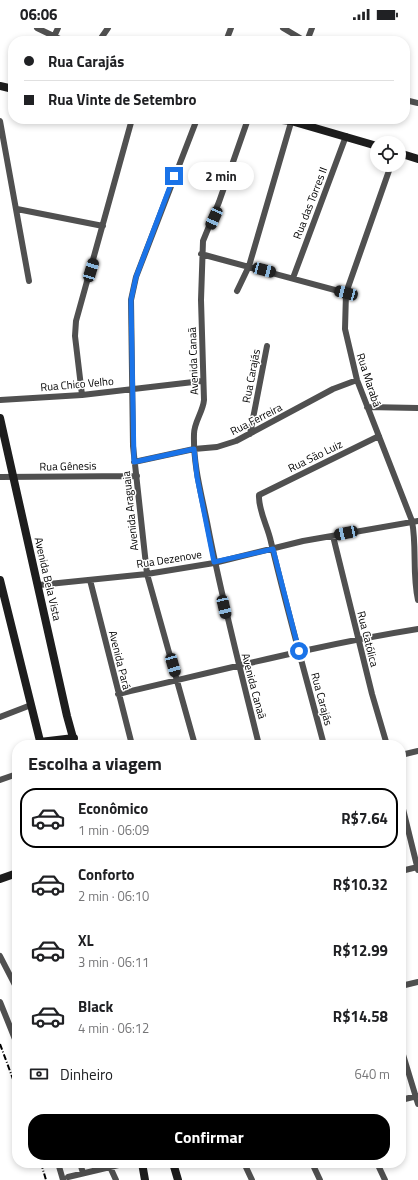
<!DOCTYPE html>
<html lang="pt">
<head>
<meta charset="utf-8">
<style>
  :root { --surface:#fff; --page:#f6f6f6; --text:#202124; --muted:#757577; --line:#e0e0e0; --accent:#000 }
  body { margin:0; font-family:"Titillium Web",sans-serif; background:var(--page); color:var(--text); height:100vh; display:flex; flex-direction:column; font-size:15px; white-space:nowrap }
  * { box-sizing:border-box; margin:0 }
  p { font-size:13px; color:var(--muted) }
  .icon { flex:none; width:22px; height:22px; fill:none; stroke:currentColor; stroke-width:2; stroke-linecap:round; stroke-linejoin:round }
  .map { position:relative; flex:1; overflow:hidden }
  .drawer { position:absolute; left:12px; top:712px; width:394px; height:428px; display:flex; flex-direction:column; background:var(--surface); border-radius:16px; box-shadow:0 2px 6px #0003 }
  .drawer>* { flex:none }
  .banner { position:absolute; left:8px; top:8px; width:402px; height:88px; border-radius:16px; box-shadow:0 2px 6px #0003; display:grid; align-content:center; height:88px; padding:0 16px; background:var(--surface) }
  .controls { position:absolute; left:370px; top:108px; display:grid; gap:8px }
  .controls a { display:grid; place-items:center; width:36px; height:36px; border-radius:50%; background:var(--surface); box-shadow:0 2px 6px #0003; font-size:20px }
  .end { position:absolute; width:18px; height:18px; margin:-9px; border:5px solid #1a73e8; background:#fff; box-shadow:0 0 0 2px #fff }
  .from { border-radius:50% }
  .bubble { position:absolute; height:28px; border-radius:14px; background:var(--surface); box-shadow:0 2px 6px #0003; font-size:13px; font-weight:700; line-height:28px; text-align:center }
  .car { position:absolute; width:12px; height:24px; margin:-12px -6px; border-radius:5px; box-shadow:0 0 3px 1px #0007; background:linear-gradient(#222 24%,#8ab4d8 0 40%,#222 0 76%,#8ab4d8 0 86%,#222 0) }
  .banner b { display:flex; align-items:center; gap:14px; height:38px; font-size:15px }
  .banner b+b { border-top:1px solid var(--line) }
  .banner i { width:10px; height:10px; background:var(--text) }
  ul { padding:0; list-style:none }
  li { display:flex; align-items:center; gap:12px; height:60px; margin:0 8px 6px; padding:0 8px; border:2px solid transparent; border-radius:16px }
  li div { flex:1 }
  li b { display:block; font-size:15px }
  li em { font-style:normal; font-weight:700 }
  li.on { border-color:var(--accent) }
  li>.icon { width:36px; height:36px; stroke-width:1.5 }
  h2 { padding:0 16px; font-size:18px; line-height:48px }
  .pay { display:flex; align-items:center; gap:10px; height:44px; padding:0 16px; font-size:15px }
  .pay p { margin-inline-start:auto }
  .action { display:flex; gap:8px; margin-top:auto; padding:8px 16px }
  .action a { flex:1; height:46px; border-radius:16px; background:var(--accent); color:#fff; font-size:16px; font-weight:700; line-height:46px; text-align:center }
  .status { display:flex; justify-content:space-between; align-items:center; height:28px; padding:0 20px; background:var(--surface); direction:ltr }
  .status svg { height:11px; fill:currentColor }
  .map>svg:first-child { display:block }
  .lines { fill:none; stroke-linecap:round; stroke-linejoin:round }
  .street { stroke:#505050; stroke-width:6 }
  .secondary { stroke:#1d1d1d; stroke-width:8 }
  .rail { stroke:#000; stroke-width:2; stroke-dasharray:6 2 1 2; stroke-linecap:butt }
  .route { stroke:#1a73e8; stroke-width:5 }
  .labels { text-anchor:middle; stroke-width:3; stroke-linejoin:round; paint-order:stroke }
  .street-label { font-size:11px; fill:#000; stroke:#fff }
</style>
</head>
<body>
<div class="status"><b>06:06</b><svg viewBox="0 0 49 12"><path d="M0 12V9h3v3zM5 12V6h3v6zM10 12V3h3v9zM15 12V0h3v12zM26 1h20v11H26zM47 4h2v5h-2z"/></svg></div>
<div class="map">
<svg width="418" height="1152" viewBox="0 0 418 1152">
  <rect width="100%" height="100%" fill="#fff"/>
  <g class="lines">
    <!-- street -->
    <path class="street" d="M37 0 64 13
      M283 0 305 13
      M52 13 58 0
      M99 13 108 0
      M226 13 231 0
      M307 13 312 0
      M405 72 418 75
      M248 91 219 174 203 213 201 272 204 372C203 384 194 394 194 406 193 438 202 468 208 499 222 572 241 644 259 717
      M0 93 29 253
      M391 137 346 265 345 301 357 352 412 493C417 520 412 545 418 572
      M17 181 103 198
      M201 226 346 265
      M293 250 346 108
      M237 263 249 238 292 91
      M82 367 75 308 76 293 132 91
      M0 372 82 367 202 353
      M367 379 418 380
      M250 406 267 318
      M134 434 194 421 217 419 236 413 333 361 357 352
      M0 449 137 448
      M333 508 372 666 387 717
      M90 552 132 717
      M39 557 147 546 214 535 303 513 418 493
      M118 666C218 643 317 617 418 601
      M0 689 31 677
      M195 717 147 546 133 418 131 272 136 249 197 91
      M324 717C306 649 287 582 271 514 268 499 258 482 259 467L379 408
      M401 727 418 723
      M0 752 17 746
      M401 773 418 842
      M401 843 418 839
      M0 928 17 961
      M401 958 418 954
      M0 974 17 1016
      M401 1020 418 1076
      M401 1072 417 1068
      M58 1135 63 1152
      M80 1135 83 1145
      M244 1135 252 1152
      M312 1135 320 1152
      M377 1135 385 1152
      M110 1139 116 1152
      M68 1149 127 1135"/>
    <!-- secondary -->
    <path class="secondary" d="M0 58 13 61
      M273 91 291 93 377 118
      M399 125 418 131
      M0 390 67 688 75 717
      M0 552 41 717
      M40 714 74 710
      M0 851 17 845
      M142 1135 145 1152
      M173 1135 178 1152"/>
    <!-- rail -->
    <path class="rail" d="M0 1016 17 1062
      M41 1135 46 1152"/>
  </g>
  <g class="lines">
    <!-- route -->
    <path class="route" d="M174 148 136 249 131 272 134 434 194 421 197 449 214 534 273 521 299 623"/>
  </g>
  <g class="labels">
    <!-- street labels -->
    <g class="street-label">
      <text transform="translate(310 175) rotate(-69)" y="4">Rua das Torres II</text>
      <text transform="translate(193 333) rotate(-92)" y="4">Avenida Canaã</text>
      <text transform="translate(251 348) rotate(-79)" y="4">Rua Carajás</text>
      <text transform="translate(369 352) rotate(72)" y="4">Rua Marabá</text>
      <text transform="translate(77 356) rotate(-5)" y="4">Rua Chico Velho</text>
      <text transform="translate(256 391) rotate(-27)" y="4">Rua Ferreira</text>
      <text transform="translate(315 428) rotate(-26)" y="4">Rua São Luiz</text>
      <text transform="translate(68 438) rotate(-1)" y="4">Rua Gênesis</text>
      <text transform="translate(130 483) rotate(-96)" y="4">Avenida Araguaia</text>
      <text transform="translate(169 531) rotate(-9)" y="4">Rua Dezenove</text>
      <text transform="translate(48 551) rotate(77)" y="4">Avenida Bela Vista</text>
      <text transform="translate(368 611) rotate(76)" y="4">Rua Católica</text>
      <text transform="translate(120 632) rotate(76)" y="4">Avenida Pará</text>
      <text transform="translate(254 658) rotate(75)" y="4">Avenida Canaã</text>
      <text transform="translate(322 671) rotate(75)" y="4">Rua Carajás</text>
    </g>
  </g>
</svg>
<div class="controls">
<a><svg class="icon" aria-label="locate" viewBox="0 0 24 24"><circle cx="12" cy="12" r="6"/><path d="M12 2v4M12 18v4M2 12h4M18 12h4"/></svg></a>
</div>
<i class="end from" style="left:299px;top:623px"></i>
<i class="end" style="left:174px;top:148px"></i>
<div class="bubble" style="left:188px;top:134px;width:66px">2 min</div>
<i class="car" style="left:214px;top:190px;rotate:204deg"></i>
<i class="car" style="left:91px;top:242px;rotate:17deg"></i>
<i class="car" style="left:264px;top:242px;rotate:105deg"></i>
<i class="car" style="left:346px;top:265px;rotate:285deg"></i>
<i class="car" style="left:346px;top:505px;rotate:258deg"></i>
<i class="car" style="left:224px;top:579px;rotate:167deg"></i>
<i class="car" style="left:173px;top:637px;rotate:164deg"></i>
<div class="banner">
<b><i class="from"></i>Rua Carajás</b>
<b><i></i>Rua Vinte de Setembro</b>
</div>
<section class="drawer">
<h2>Escolha a viagem</h2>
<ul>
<li class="on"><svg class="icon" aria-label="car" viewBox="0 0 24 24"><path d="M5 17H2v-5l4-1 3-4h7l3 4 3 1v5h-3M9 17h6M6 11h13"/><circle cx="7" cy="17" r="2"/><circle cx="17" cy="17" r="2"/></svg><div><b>Econômico</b><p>1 min · 06:09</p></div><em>R$7.64</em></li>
<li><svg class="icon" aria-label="car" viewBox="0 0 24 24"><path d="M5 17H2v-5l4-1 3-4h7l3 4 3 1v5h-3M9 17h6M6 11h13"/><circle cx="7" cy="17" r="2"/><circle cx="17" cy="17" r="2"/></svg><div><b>Conforto</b><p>2 min · 06:10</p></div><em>R$10.32</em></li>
<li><svg class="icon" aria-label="car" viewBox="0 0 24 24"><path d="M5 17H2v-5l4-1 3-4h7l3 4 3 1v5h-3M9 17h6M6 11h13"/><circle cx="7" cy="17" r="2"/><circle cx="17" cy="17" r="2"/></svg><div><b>XL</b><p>3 min · 06:11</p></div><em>R$12.99</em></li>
<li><svg class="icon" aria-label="car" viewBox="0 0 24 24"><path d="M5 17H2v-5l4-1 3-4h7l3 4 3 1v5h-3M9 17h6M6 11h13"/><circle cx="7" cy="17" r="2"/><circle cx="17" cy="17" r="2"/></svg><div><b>Black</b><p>4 min · 06:12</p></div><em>R$14.58</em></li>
</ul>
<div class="pay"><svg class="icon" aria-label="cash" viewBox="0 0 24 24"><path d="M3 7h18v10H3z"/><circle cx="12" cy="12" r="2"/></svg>Dinheiro<p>640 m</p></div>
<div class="action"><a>Confirmar</a></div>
</section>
</div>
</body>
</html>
